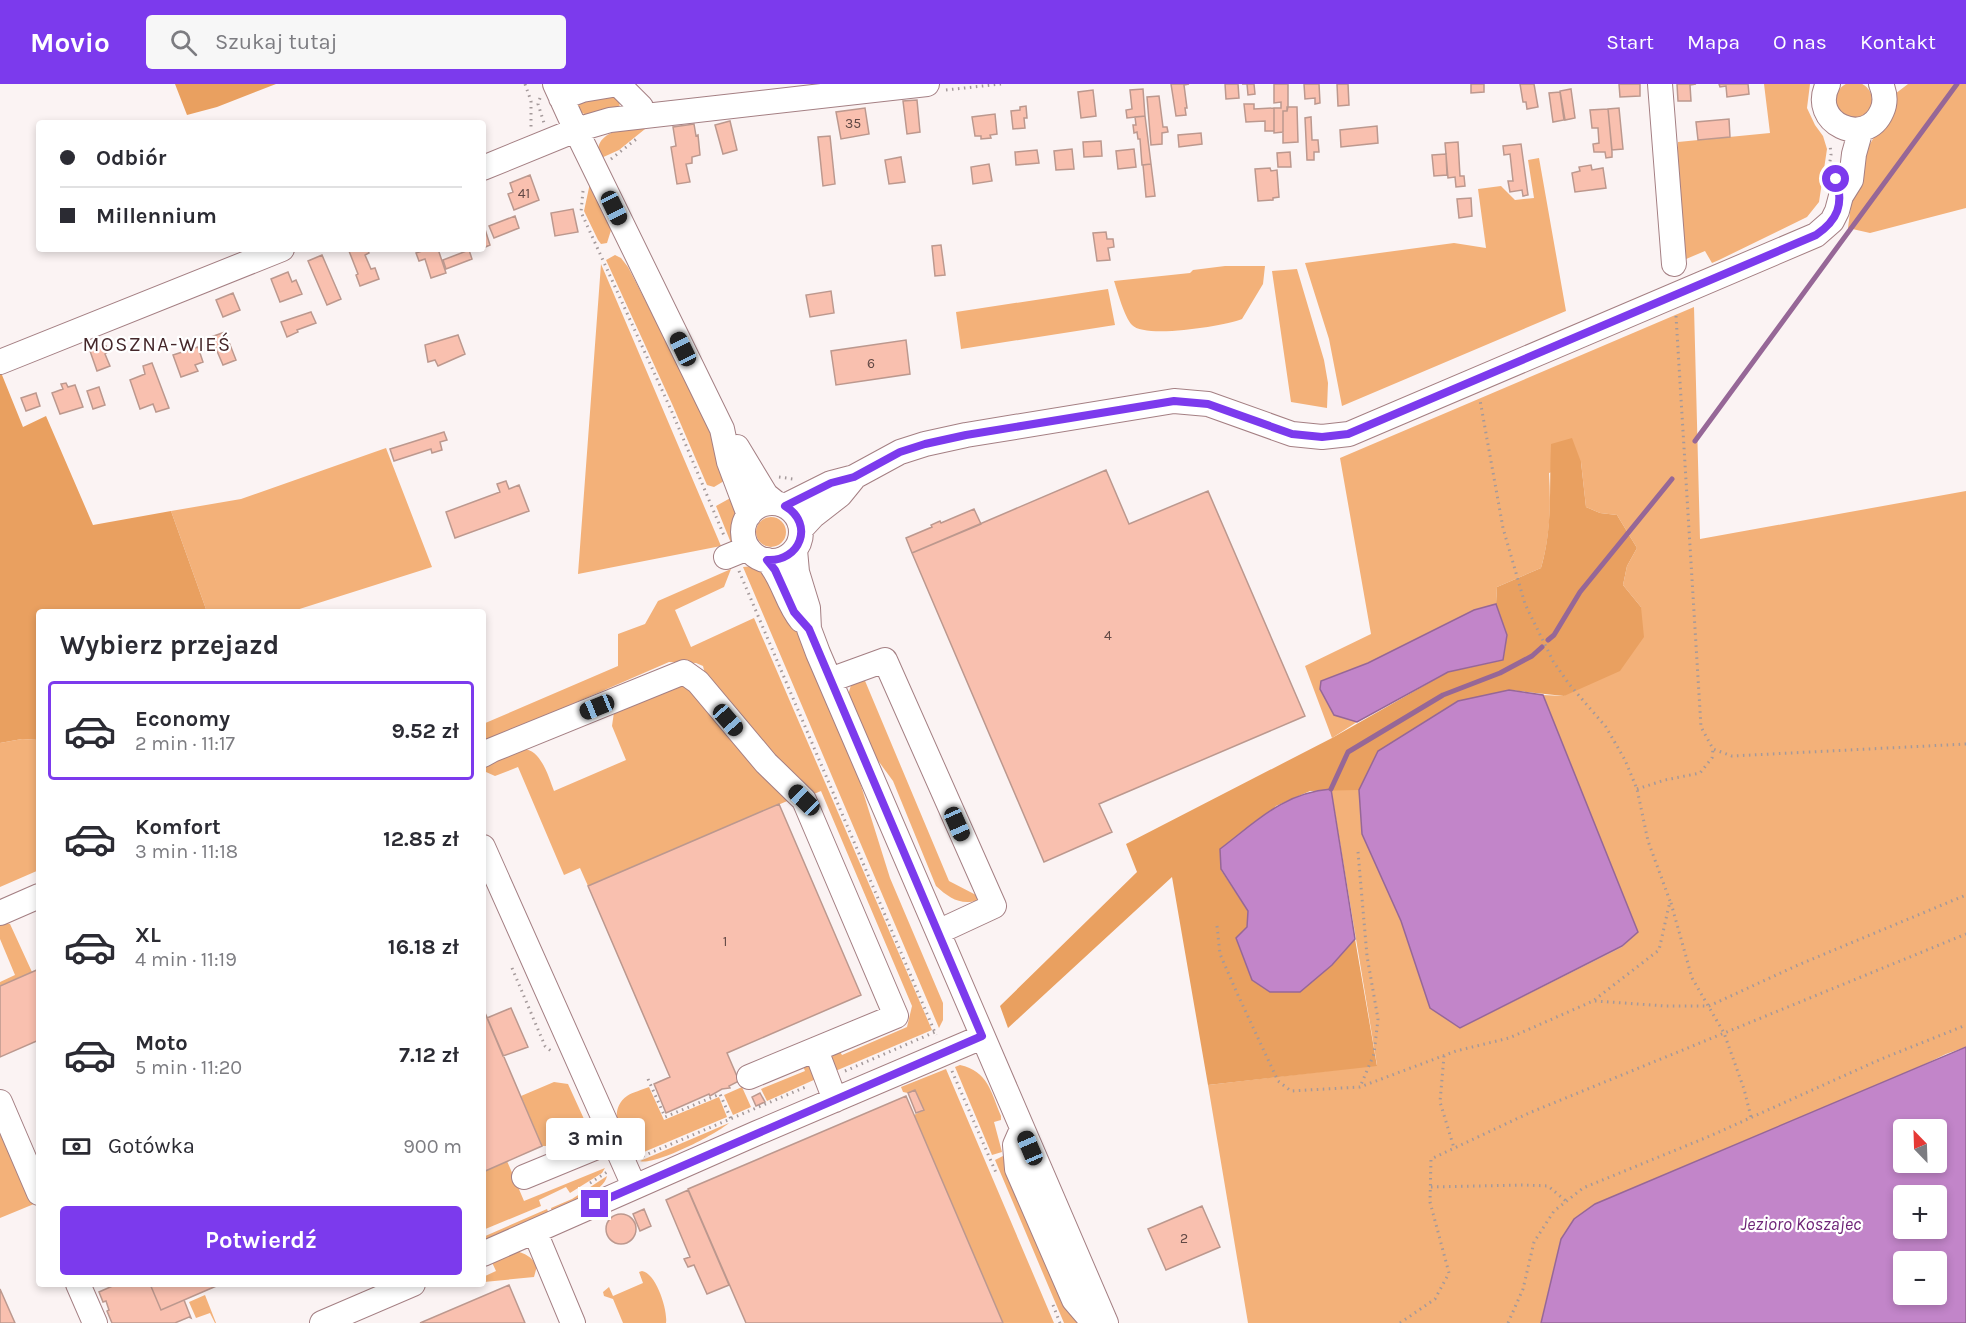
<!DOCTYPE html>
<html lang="pl">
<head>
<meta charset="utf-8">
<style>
  :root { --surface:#fff; --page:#f7f7f7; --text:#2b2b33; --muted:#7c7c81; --line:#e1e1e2; --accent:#7c3aed }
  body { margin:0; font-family:Karla,sans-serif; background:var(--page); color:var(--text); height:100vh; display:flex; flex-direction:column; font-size:22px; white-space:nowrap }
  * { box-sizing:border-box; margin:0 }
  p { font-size:20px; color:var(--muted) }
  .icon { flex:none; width:33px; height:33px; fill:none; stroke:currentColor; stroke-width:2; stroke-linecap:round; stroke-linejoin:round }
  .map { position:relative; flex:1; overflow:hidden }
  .sheet { position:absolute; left:36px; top:525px; width:450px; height:678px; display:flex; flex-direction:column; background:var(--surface); border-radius:6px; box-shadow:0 3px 9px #0003 }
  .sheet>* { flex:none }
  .guide { position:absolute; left:36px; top:36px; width:450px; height:132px; border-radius:6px; box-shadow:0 3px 9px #0003; display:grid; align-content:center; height:132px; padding:0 24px; background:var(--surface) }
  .needle { width:39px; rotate:337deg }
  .tools { position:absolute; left:1893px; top:1035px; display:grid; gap:12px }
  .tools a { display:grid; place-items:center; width:54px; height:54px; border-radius:6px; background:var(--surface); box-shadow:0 3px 9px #0003; font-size:30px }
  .end { position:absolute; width:27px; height:27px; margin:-14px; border:8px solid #7c3aed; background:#fff; box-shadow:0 0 0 3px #fff }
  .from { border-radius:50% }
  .bubble { position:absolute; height:42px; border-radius:6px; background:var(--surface); box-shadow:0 3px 9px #0003; font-size:20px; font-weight:700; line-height:42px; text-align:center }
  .car { position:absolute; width:18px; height:36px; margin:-18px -9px; border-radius:8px; box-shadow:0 0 4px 2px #0007; background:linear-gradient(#222 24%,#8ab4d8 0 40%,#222 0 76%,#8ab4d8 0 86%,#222 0) }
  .guide b { display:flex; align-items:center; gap:21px; height:57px; font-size:22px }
  .guide b+b { border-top:2px solid var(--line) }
  .guide i { width:15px; height:15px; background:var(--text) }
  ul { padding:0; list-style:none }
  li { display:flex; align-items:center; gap:18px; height:99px; margin:0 12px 9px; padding:0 12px; border:3px solid transparent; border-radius:6px }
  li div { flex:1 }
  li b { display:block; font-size:22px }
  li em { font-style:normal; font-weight:700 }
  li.active { border-color:var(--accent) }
  li>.icon { width:54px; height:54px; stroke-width:1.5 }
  h2 { padding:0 24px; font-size:27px; line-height:72px }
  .pay { display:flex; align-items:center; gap:15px; height:66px; padding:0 24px; font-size:22px }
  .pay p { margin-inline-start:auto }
  .cta { display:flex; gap:12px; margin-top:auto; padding:12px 24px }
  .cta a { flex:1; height:69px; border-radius:6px; background:var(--accent); color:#fff; font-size:24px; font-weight:700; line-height:69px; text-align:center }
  header { display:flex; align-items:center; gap:36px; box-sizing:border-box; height:84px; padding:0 30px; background:var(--accent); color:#fff }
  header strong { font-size:28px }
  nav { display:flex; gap:33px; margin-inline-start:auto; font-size:21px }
  .search { width:420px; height:54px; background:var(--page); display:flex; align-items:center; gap:15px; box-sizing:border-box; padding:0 21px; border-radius:6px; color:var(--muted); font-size:22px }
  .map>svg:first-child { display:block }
  .green { fill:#f3b179 }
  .forest { fill:#e9a060 }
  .water { fill:#c285c9; stroke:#966797; stroke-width:1.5; fill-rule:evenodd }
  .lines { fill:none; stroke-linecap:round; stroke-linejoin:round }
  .stream { stroke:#966797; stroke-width:5 }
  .building { fill:#f9c0af; stroke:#bc988e; stroke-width:1.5 }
  .minor-casing { stroke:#a47f83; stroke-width:26 }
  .path { stroke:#a4999a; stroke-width:3; stroke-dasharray:1.5 4.5; stroke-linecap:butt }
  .minor { stroke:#fff; stroke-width:24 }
  .route { stroke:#7c3aed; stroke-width:8 }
  .labels { text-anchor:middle; stroke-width:4.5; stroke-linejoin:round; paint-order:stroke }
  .number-label { font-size:14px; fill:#624945 }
  .water-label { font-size:18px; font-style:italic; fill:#6e2477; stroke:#fff }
  .quarter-label { font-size:20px; letter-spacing:1.5px; fill:#45272a; stroke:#fff }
</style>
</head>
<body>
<header>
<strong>Movio</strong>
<div class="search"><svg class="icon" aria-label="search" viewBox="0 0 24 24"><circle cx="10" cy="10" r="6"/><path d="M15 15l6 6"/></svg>Szukaj tutaj</div>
<nav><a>Start</a><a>Mapa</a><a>O nas</a><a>Kontakt</a></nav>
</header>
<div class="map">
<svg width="1966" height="1239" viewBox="0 0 1966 1239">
  <rect width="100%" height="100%" fill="#fbf3f3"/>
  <!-- green -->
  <path class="green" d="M1836 16a18 18 0 1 1 36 0a18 18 0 1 1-36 0Z
    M1764 0H1810L1807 24 1815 41 1823 52 1827 65 1819 118 1807 133 1719 176 1712 179 1705 167 1679 178 1678 58 1770 49Z
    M1908 0H1966V124L1870 149 1848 144 1856 82 1883 39 1895 10Z
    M613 13 619 15 620 27 586 31 579 27 576 17Z
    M650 41 619 66 599 75C591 45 630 44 650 41Z
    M1539 74 1566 227 1342 322 1329 255 1305 179 1454 159 1486 164 1478 105 1501 102 1515 116 1534 114 1528 76Z
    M590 99 612 143 607 159 601 160 598 156 584 127Z
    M615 171 621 174 628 183 704 330 729 394 714 403 707 401 673 322 606 176Z
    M601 180 721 462 578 490Z
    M1225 182H1265L1263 200 1242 235C1224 242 1145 255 1132 241 1124 232 1118 209 1114 197L1190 189 1193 186Z
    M1297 185 1324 276 1328 299 1327 324 1291 318 1272 187Z
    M1108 205 1115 241 961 265 956 228Z
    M1694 223 1700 455 1966 407V963L1946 970 1561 1155 1541 1239H1248L1208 1001 1377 981 1331 705 1359 706 1362 750 1401 837 1430 924 1460 944 1622 863 1638 848 1543 611 1564 612 1641 523 1623 501 1627 482 1637 464 1617 431 1600 429 1586 423 1581 378 1549 389C1551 421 1550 453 1541 484L1497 503 1496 520 1474 526 1368 579 1321 597 1334 631 1357 638 1332 654 1305 582 1371 550 1340 374Z
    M386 364 432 483 290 528H207L171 427 241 415Z
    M734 412 735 432 731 459 716 422Z
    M756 448a15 15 0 1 1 30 0a15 15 0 1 1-30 0Z
    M755 482 767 490 776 502 814 580 858 692 890 794 943 919V936L939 944 743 483Z
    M731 485 724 503 675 526 691 563 754 534 932 946 833 988 826 971 836 961 842 971 907 943 912 922 821 707 809 712 707 598 703 582 696 579 669 578 483 659V640L618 582V550L645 540 658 517Z
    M863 592 949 797 976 811 979 816C961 822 949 814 936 802L893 697 874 671 847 614 852 598Z
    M683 596 792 715 588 802 580 784 564 791 518 683 495 692 486 688V681C496 676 506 669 517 666 539 659 548 691 554 707L626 676 612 642 614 628Z
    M22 655 39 656V786L0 803V659Z
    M0 837 10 840 32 888 0 902V898L15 891 0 855Z
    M805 973 816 995 767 1017 761 1005 805 987 800 975Z
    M960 981C988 987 991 1008 1001 1032V1036L994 1038 1002 1068 992 1071 955 983Z
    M946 985 1054 1239H1003L914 1031 924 1026 915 1006 908 1009 903 1008 901 1003Z
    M554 998 568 1000 589 1046 549 1062H542L521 1012Z
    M649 1003 664 1036 719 1013 727 1033 632 1073C624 1056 605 1028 627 1012 633 1008 642 1006 649 1003Z
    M742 1003 751 1023 733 1031 724 1011Z
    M729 1039C718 1049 655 1082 640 1077Z
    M0 1041 34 1120 0 1134Z
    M1003 1072 1062 1208 1081 1239H1064L995 1076Z
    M507 1077 524 1117 605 1084 602 1089 570 1109 566 1103 539 1116 541 1122 483 1146V1088Z
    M607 1092C604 1108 567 1122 552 1129L551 1124 572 1115Z
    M547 1125 549 1130 483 1158V1153Z
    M515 1167C525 1169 532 1173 537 1182L534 1193 484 1198 483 1193 496 1187 490 1174Z
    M642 1187C656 1189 668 1226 666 1239H623L613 1215 604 1212 603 1208 609 1203 613 1212 643 1199 639 1188Z
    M205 1211 216 1239H215L210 1229 196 1234 189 1218Z"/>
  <!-- forest -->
  <path class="forest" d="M175 0H276L217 23 187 31Z
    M0 286 23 343 46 332 93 441 171 427 207 528H39V656L22 655 0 659Z
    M1572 354 1581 378 1586 423 1600 429 1617 431 1637 464 1627 482 1623 501 1641 523 1644 553 1620 587 1564 612 1509 606 1378 667 1359 706 1310 707 1276 722 1221 786 1248 827 1247 843 1236 854 1252 896 1270 908 1332 881 1355 855 1377 982 1208 1001 1172 793 1008 944 1000 922 1137 788 1126 760 1332 654 1448 588 1503 576 1507 551 1496 520 1497 503 1541 484C1553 443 1549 402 1551 360Z"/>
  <!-- water -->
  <path class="water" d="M1496 520 1507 551 1503 576 1448 588 1357 638 1334 631 1320 605 1321 597 1368 579 1474 526Z
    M1509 606 1543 611 1638 848 1622 862 1460 944 1430 924 1401 837 1362 750 1359 706 1378 667 1458 617Z
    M1331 705 1355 855 1332 881 1300 908H1270L1252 896 1236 854 1247 843 1248 827 1221 785 1220 765C1257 737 1283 709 1331 705Z
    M1966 963V1239H1541L1561 1155 1574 1135 1595 1120ZM1904 1046H1936V1078H1904ZM1904 1112H1936V1144H1904ZM1904 1178H1936V1210H1904Z"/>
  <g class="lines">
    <!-- stream -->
    <path class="stream" d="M1695 357 1957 0
      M1548 556 1554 551 1580 508 1672 395
      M1331 705 1348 668 1443 611 1500 589 1532 572 1542 563"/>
  </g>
  <!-- building -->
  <path class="building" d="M1171 0H1189L1184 1 1187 24H1185L1186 31 1176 32Z
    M1225 0H1238L1239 14 1226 15Z
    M1242 0H1254L1255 10 1248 11 1247 0Z
    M1274 0H1288V23L1287 27H1283V48L1274 49V24H1281V18L1274 19Z
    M1304 0H1319L1320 19 1315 20V14L1305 15Z
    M1337 0H1348L1349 21 1338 22Z
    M1471 0H1484V8L1471 9Z
    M1520 0H1534L1538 23 1527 25 1526 18H1523Z
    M1619 0H1640V12L1620 13Z
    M1677 0H1696L1690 1 1691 17H1678Z
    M1719 0H1748L1749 10 1727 13 1726 2 1720 3Z
    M1143 5 1145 32 1127 34 1126 26 1132 25 1130 6Z
    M1571 5 1575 34 1565 36 1560 7Z
    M1093 6 1096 32 1081 34 1078 8Z
    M1560 8 1564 36 1553 38 1549 9Z
    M1159 12 1163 43H1167L1168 48 1162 49V60L1151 61 1147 13Z
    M917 16 920 48 907 50 903 17Z
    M1244 20H1254V25L1274 24V47H1265V37L1246 38Z
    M1026 22 1027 34H1024L1025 44 1013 45 1011 27 1020 26V23Z
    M1287 23H1297L1298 58 1283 59V27H1287Z
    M865 24 869 50 841 55 836 28Z
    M1619 24 1623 65 1612 66 1608 25Z
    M1608 25 1612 68V73L1606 74 1605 68H1594L1593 60 1599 59 1598 44H1592L1590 26Z
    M995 30 997 50 990 51 991 54 981 55V52H975L972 33Z
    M1145 32 1151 80 1142 81 1140 55H1138L1137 48 1134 49 1133 41H1136L1135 33Z
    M1311 33 1312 56H1318L1319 68H1314V76H1307L1305 34Z
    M1729 35 1730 53 1698 56 1696 38Z
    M730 37 737 66 723 70 715 41Z
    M694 40 696 52 698 51 700 71 692 73V79L686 80 690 98 677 100 671 63 676 62 673 43Z
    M1377 42 1378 59 1341 63 1340 46Z
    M1201 49 1202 60 1179 63 1178 51Z
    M830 52 835 100 823 102 818 53Z
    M1101 57 1102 72 1084 73 1083 58Z
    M1458 58 1460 92H1464L1465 102 1456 103 1455 93 1448 94 1445 59Z
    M1521 60 1528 111 1523 112 1522 106 1510 108 1508 97H1513L1510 70 1504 71 1503 62Z
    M1072 65 1074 85 1056 86 1054 67Z
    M1134 65 1136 83 1118 85 1116 67Z
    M1037 66 1039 79 1016 81 1015 68Z
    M1290 68 1291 83H1278L1277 69Z
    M1446 70 1447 91 1434 92 1432 71Z
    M901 73 905 98 889 100 885 76Z
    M989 80 992 97 973 100 971 83Z
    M1151 80 1155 112 1146 113 1143 81Z
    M1591 81 1592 86 1603 84 1606 104 1575 108 1572 89 1580 87 1579 83Z
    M1270 84 1271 87 1277 86 1279 113 1273 114V116L1258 117 1255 85Z
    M530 91 539 116 514 126 508 110 513 108 510 99Z
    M1471 114 1472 132 1459 134 1457 115Z
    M573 125 578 148 555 152 551 129Z
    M515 132 519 144 494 154 489 142Z
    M484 142 490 161 483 164V143Z
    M1106 148 1107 155H1113L1114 163 1108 164 1110 176 1097 177 1093 149Z
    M941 161 945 191 935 192 932 162Z
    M355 165H367L369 169 365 171 371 185 375 184 379 195 360 202 356 191 358 190 349 167Z
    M421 165H438L446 189 431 194 425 175 419 177 416 169 422 167Z
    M469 166 472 175 446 185 443 176Z
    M322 171 341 215 327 221 308 177Z
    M288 188 292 198 296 196 302 210 280 218 271 195Z
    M831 207 834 229 810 233 806 211Z
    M233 209 240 226 223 233 216 216Z
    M311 228 316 239 297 246 298 248 287 253 281 238Z
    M225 248 236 276 223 281 211 253Z
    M458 251 465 270 438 282 435 276 428 278 425 261Z
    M906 256 910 290 836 301 831 267Z
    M102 261 106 262 108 268 105 270 110 282 97 287 90 267Z
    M198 263 203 278 195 281 198 287 181 293 173 271Z
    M152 279 169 324 156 328 153 320 140 325 130 296 145 290 143 282Z
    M66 299 68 303 75 301 83 323 60 330 52 309 63 305 61 300Z
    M99 303 105 321 93 325 87 307Z
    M36 309 40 322 26 327 21 314Z
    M444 348 447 356 440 358 442 366 432 369 431 365 394 377 390 365Z
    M1106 386 1129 440 1208 407 1305 632 1099 720 1112 748 1044 778 912 469Z
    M506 397 509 405 519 401 529 427 455 454 446 428 500 408 497 400Z
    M974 425 981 440 912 469 906 454 932 443 931 441 940 437 941 439Z
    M779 720 861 911 727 969 739 997 729 1002 730 1004 722 1005 710 1012 709 1010 666 1029 654 1000 670 993 588 802Z
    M39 885V956L0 973V902Z
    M483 924 542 1062 483 1088Z
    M511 924 528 963 503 972 487 934Z
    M915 1006 924 1026 916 1029 908 1009Z
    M760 1009 765 1018 756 1022 752 1013Z
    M906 1012 1003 1239H746L688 1105Z
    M688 1106 729 1201 707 1210 694 1181 688 1183 684 1175 690 1173 666 1116Z
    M1202 1122 1220 1163 1166 1186 1148 1145Z
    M644 1125 651 1142 640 1147 633 1130Z
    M606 1145a15 15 0 1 1 30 0a15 15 0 1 1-30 0Z
    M117 1200H150L161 1226 184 1216 191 1234 189 1233 175 1239H112L107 1227 109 1226 106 1217 103 1218 99 1208Z
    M150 1200H221L161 1226Z
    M509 1201 525 1239H420Z
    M0 1205 15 1239H0Z"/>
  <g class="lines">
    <!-- minor casing -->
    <g class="minor-casing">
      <path id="minor" d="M555 0 576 46 722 345 729 378 749 431
        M1660 0 1674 180
        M1828 0C1808 39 1866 65 1882 27 1886 18 1885 9 1881 0
        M561 14 582 6 618 0 641 23 643 32
        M483 84 576 46 610 36 927 0
        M0 278 282 165
        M737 363 766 411 776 419
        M743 448a29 29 0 1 1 58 0a29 29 0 1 1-58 0Z
        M785 422 831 399 854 393 900 368 925 360 966 351 1174 317 1208 320 1292 350 1322 353 1349 350 1816 151 1832 137 1837 127 1841 112 1851 96 1854 70 1861 45
        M801 445 813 432 840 411 853 395
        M795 466 797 488 808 524 809 545 818 569 1106 1239
        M726 473 748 464
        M767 476C783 493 786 518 801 536
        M830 596 885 576 994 822 938 848
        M483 671 492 666 684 588 698 598 766 679 804 716 896 932 749 993
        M483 763 634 1102
        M0 829 39 812
        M816 966 835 1016
        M0 1018 39 1109
        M1022 1045 1015 1061 1017 1085 1074 1216 1092 1237 1105 1238
        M524 1093 614 1056
        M535 1148 573 1239
        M483 1170 757 1049 982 953
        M78 1200 95 1239
        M322 1239 413 1200"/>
    </g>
    <!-- path -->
    <path class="path" d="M525 0 531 17V44
      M946 6 1001 0
      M540 14 538 20 544 39
      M611 75 639 53
      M1827 95 1831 71 1830 60
      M583 107 581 128 672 328 725 454
      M1676 232 1701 643 1713 665 1732 672 1966 660
      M779 393 793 395
      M739 487 936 951
      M1637 705 1665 696 1700 689 1712 674 1713 665
      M1358 768 1367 872 1378 935 1374 970 1360 1003
      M1671 819 1692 894 1724 949 1744 1005 1751 1033
      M1217 842 1220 870 1237 909 1278 997 1291 1007 1360 1003 1456 967 1509 954 1593 917 1659 866 1670 817 1648 757 1637 705 1625 676 1606 643 1569 600 1553 577 1525 520 1503 444 1480 316
      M512 884 545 962 551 967
      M1595 917 1666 922H1709L1798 881 1966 811
      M1444 972 1440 1018 1454 1064
      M845 987 935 948
      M952 987 997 1091
      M648 995 665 1033 720 1010 731 1035
      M643 1072 808 1002
      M590 1099 607 1088
      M1431 1103 1524 1101 1548 1102 1566 1117
      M1053 1221 1060 1239
      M1400 1239 1435 1215 1449 1189 1430 1118 1431 1075 1529 1029 1966 850
      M1508 1239 1523 1205 1534 1158 1554 1127 1583 1104 1710 1052 1879 976 1966 941"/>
    <!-- minor -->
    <use href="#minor" class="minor"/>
  </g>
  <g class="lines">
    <!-- route -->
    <path class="route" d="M595 1120 982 952 809 545 794 528 775 486 767 476C800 478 815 440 785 422L831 399 854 393 900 368 925 360 966 351 1174 317 1208 320 1292 350 1322 353 1348 350 1816 151C1838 136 1844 120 1836 95"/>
  </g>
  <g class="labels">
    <!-- number labels -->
    <g class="number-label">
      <text x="853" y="44">35</text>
      <text x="524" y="114">41</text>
      <text x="871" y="284">6</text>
      <text x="1108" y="556">4</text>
      <text x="725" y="862">1</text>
      <text x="1184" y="1159">2</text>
    </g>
    <!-- water labels -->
    <g class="water-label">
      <text x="1801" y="1146">Jezioro Koszajec</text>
    </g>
    <!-- quarter labels -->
    <g class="quarter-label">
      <text x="157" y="267">MOSZNA-WIEŚ</text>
    </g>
  </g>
</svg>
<div class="tools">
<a><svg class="needle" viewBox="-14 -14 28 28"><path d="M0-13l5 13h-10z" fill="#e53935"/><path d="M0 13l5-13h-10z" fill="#7c7c81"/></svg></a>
<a>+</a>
<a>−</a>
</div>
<i class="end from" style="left:1836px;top:95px"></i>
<i class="end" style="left:595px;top:1120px"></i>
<div class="bubble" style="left:546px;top:1034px;width:99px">3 min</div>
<i class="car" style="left:614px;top:124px;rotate:154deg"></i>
<i class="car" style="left:683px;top:265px;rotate:334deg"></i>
<i class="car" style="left:597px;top:623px;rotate:248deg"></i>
<i class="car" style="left:728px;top:636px;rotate:139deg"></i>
<i class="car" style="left:804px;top:716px;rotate:314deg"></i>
<i class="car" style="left:957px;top:740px;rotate:156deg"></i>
<i class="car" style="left:1030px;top:1064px;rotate:337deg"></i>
<div class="guide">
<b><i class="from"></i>Odbiór</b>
<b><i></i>Millennium</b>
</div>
<section class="sheet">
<h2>Wybierz przejazd</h2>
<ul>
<li class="active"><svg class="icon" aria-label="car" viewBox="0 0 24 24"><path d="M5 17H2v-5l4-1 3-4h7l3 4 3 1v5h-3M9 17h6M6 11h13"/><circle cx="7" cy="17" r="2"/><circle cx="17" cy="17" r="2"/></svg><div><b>Economy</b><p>2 min · 11:17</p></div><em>9.52 zł</em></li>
<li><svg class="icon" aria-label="car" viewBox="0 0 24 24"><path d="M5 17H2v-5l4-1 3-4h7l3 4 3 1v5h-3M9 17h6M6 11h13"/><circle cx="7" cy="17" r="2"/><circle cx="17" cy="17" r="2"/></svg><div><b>Komfort</b><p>3 min · 11:18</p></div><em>12.85 zł</em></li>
<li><svg class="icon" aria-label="car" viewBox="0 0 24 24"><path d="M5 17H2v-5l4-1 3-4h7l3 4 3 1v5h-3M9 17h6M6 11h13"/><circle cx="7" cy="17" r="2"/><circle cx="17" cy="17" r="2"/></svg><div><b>XL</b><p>4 min · 11:19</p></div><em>16.18 zł</em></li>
<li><svg class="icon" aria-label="car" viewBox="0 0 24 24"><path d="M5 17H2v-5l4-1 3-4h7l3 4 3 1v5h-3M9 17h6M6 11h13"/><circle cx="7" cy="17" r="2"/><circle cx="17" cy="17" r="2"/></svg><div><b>Moto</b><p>5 min · 11:20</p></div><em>7.12 zł</em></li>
</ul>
<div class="pay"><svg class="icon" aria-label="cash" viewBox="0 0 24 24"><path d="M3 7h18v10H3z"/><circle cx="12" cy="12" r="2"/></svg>Gotówka<p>900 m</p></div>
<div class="cta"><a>Potwierdź</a></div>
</section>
</div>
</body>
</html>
